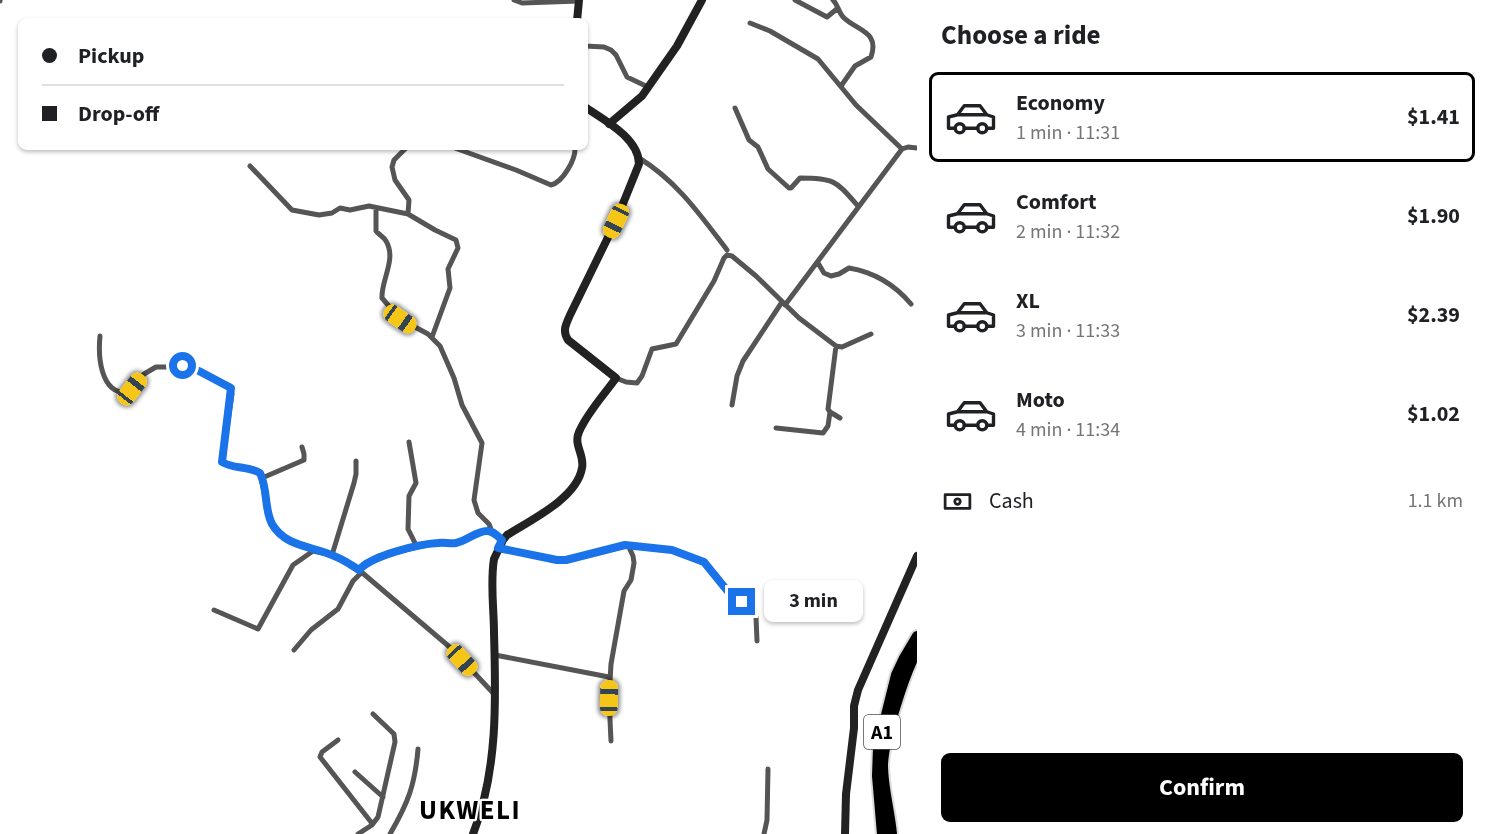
<!DOCTYPE html>
<html lang="en">
<head>
<meta charset="utf-8">
<style>
  :root { --surface:#fff; --page:#f2f2f2; --text:#202124; --muted:#757577; --line:#e0e0e0; --accent:#000 }
  body { margin:0; font-family:"Source Sans 3",sans-serif; background:var(--page); color:var(--text); height:100vh; display:flex; flex-direction:column; font-size:22px; white-space:nowrap }
  * { box-sizing:border-box; margin:0 }
  p { font-size:20px; color:var(--muted) }
  .icon { flex:none; width:33px; height:33px; fill:none; stroke:currentColor; stroke-width:2; stroke-linecap:round; stroke-linejoin:round }
  .map { position:relative; flex:1; overflow:hidden }
  .sheet { display:flex; flex-direction:column; background:var(--surface); width:570px }
  .sheet>* { flex:none }
  .hud { position:absolute; left:18px; top:18px; width:570px; height:132px; border-radius:9px; box-shadow:0 2px 4px #0004; display:grid; align-content:center; height:132px; padding:0 24px; background:var(--surface) }
  .end { position:absolute; width:27px; height:27px; margin:-14px; border:8px solid #1a73e8; background:#fff; box-shadow:0 0 0 3px #fff }
  .from { border-radius:50% }
  .bubble { position:absolute; height:42px; border-radius:9px; background:var(--surface); box-shadow:0 2px 4px #0004; font-size:20px; font-weight:700; line-height:42px; text-align:center }
  .car { position:absolute; width:18px; height:36px; margin:-18px -9px; border-radius:8px; box-shadow:0 0 4px 2px #0007; background:linear-gradient(#f5c518 24%,#345 0 40%,#f5c518 0 76%,#345 0 86%,#f5c518 0) }
  .hud b { display:flex; align-items:center; gap:21px; height:57px; font-size:22px }
  .hud b+b { border-top:2px solid var(--line) }
  .hud i { width:15px; height:15px; background:var(--text) }
  ul { padding:0; list-style:none }
  li { display:flex; align-items:center; gap:18px; height:90px; margin:0 12px 9px; padding:0 12px; border:3px solid transparent; border-radius:9px }
  li div { flex:1 }
  li b { display:block; font-size:22px }
  li em { font-style:normal; font-weight:700 }
  li.on { border-color:var(--accent) }
  li>.icon { width:54px; height:54px; stroke-width:1.5 }
  h2 { padding:0 24px; font-size:27px; line-height:72px }
  .pay { display:flex; align-items:center; gap:15px; height:66px; padding:0 24px; font-size:22px }
  .pay p { margin-inline-start:auto }
  .action { display:flex; gap:12px; margin-top:auto; padding:12px 24px }
  .action a { flex:1; height:69px; border-radius:9px; background:var(--accent); color:#fff; font-size:24px; font-weight:700; line-height:69px; text-align:center }
  main { display:flex; flex:1; min-height:0 }
  .map>svg:first-child { display:block }
  .lines { fill:none; stroke-linecap:round; stroke-linejoin:round }
  .highway-casing { stroke:#dbdbdb; stroke-width:14 }
  .street { stroke:#555; stroke-width:5 }
  .secondary { stroke:#222; stroke-width:8 }
  .highway { stroke:#000; stroke-width:10 }
  .route { stroke:#1a73e8; stroke-width:8 }
  .labels { text-anchor:middle; stroke-width:4.5; stroke-linejoin:round; paint-order:stroke }
  .shield { fill:#fff; stroke:#4c4c4c; stroke-width:1.5 }
  .shield-label { font-size:20px; font-weight:bold; fill:#000 }
  .district-label { font-size:27px; font-weight:bold; letter-spacing:1.5px; fill:#000; stroke:#fff }
</style>
</head>
<body>
<main>
<div class="map">
<svg width="917" height="834" viewBox="0 0 917 834">
  <rect width="100%" height="100%" fill="#fff"/>
  <g class="lines">
    <!-- highway casing -->
    <g class="highway-casing">
      <path id="highway" d="M882 834 877 776 878 747 896 675 904 658 917 636
        M892 834C890 811 883 788 883 765 884 738 904 675 917 651"/>
    </g>
    <!-- street -->
    <path class="street" d="M514 0 522 3 579 1
      M795 0 827 17 838 8
      M833 0C838 5 838 11 843 17 857 31 880 31 871 57L855 66 841 86
      M0 1V0
      M750 23 770 31 818 59 856 105 902 149
      M585 46 604 47 611 50 616 55 627 77 648 87
      M735 108 749 140 758 147 768 169 789 188H791L800 178C835 178 836 181 858 206
      M407 147 394 160 392 167 395 180 409 200 408 214
      M452 147 516 170 551 185C563 182 576 159 575 147
      M639 158C677 181 701 216 727 250
      M250 166 292 210 319 215 332 213 340 208 350 210 369 206 408 214 435 230 456 240 458 248 448 269 450 288 432 337
      M376 208V231C379 235 384 237 386 241 397 259 381 280 382 298L400 319 428 334 440 346 454 378 462 405 482 443 474 500 478 513 489 524 492 532
      M818 263 824 273 831 276 839 274 849 268C873 272 895 285 911 304
      M785 305 902 149 908 147 917 148
      M100 336C98 356 100 393 127 393L144 374 156 367H188L230 386 232 394 222 462C233 470 249 466 260 473L270 519 273 525 284 537 313 551 332 555 359 570 452 649 494 694
      M836 346 828 409 830 412 840 418
      M616 378 626 382 637 383 642 376 652 349 676 344 714 281 724 258 727 255 732 256 756 276 799 318 836 346 842 347 871 334
      M732 405 737 376 743 361 782 302
      M776 428 823 433 828 426 830 412
      M409 442 416 483 409 496 408 529 417 547
      M262 478 304 460V454L302 447
      M498 548 560 560 630 545 672 550 704 562 730 594 742 602 756 617 757 641
      M332 555 354 483 356 474V461
      M359 570 365 563 379 556 439 542 456 543 485 531 492 532 503 540
      M214 610 258 629 293 565 313 551
      M294 650 311 630 338 609 353 581 362 572
      M495 655 609 677
      M338 740 322 752 320 757 371 822 372 825 358 834
      M611 741 609 698 611 664 624 591 631 580 634 563 633 556 628 545
      M355 772 383 797
      M372 825 378 817 395 742 394 734 373 714
      M390 834C408 803 415 785 418 749
      M764 834 767 820 768 769"/>
    <!-- secondary -->
    <path class="secondary" d="M577 21 579 0
      M609 124 642 96 677 46 702 0
      M473 834C498 771 496 699 494 633 494 609 490 583 494 559L503 540 507 535C531 520 577 498 582 468 585 455 573 445 579 432 587 413 604 395 616 378L568 340C562 331 566 324 570 315L616 221 639 164C639 138 604 120 585 107
      M845 834 846 794 854 728V706L858 690 917 556"/>
    <!-- highway -->
    <use href="#highway" class="highway"/>
  </g>
  <g class="lines">
    <!-- route -->
    <path class="route" d="M183 366 199 371 231 388 222 462C233 469 249 466 260 473 268 489 264 509 272 524 285 547 313 546 334 556 343 559 351 565 359 570 371 556 418 544 438 543 444 542 450 544 456 543 467 541 476 531 487 531 493 531 498 536 502 540L498 548 557 560H566L625 545 672 550 704 562 730 594 742 602"/>
  </g>
  <g class="labels">
    <!-- shield labels -->
    <rect class="shield" x="864" y="715" width="36" height="34" rx="4.5"/>
    <g class="shield-label">
      <text x="882" y="739">A1</text>
    </g>
    <!-- district labels -->
    <g class="district-label">
      <text x="470" y="819">UKWELI</text>
    </g>
  </g>
</svg>
<i class="end from" style="left:183px;top:366px"></i>
<i class="end" style="left:742px;top:602px"></i>
<div class="bubble" style="left:764px;top:580px;width:99px">3 min</div>
<i class="car" style="left:616px;top:221px;rotate:205deg"></i>
<i class="car" style="left:400px;top:319px;rotate:125deg"></i>
<i class="car" style="left:132px;top:389px;rotate:38deg"></i>
<i class="car" style="left:462px;top:660px;rotate:137deg"></i>
<i class="car" style="left:609px;top:698px;rotate:1deg"></i>
<div class="hud">
<b><i class="from"></i>Pickup</b>
<b><i></i>Drop-off</b>
</div>
</div>
<section class="sheet">
<h2>Choose a ride</h2>
<ul>
<li class="on"><svg class="icon" aria-label="car" viewBox="0 0 24 24"><path d="M5 17H2v-5l4-1 3-4h7l3 4 3 1v5h-3M9 17h6M6 11h13"/><circle cx="7" cy="17" r="2"/><circle cx="17" cy="17" r="2"/></svg><div><b>Economy</b><p>1 min · 11:31</p></div><em>$1.41</em></li>
<li><svg class="icon" aria-label="car" viewBox="0 0 24 24"><path d="M5 17H2v-5l4-1 3-4h7l3 4 3 1v5h-3M9 17h6M6 11h13"/><circle cx="7" cy="17" r="2"/><circle cx="17" cy="17" r="2"/></svg><div><b>Comfort</b><p>2 min · 11:32</p></div><em>$1.90</em></li>
<li><svg class="icon" aria-label="car" viewBox="0 0 24 24"><path d="M5 17H2v-5l4-1 3-4h7l3 4 3 1v5h-3M9 17h6M6 11h13"/><circle cx="7" cy="17" r="2"/><circle cx="17" cy="17" r="2"/></svg><div><b>XL</b><p>3 min · 11:33</p></div><em>$2.39</em></li>
<li><svg class="icon" aria-label="car" viewBox="0 0 24 24"><path d="M5 17H2v-5l4-1 3-4h7l3 4 3 1v5h-3M9 17h6M6 11h13"/><circle cx="7" cy="17" r="2"/><circle cx="17" cy="17" r="2"/></svg><div><b>Moto</b><p>4 min · 11:34</p></div><em>$1.02</em></li>
</ul>
<div class="pay"><svg class="icon" aria-label="cash" viewBox="0 0 24 24"><path d="M3 7h18v10H3z"/><circle cx="12" cy="12" r="2"/></svg>Cash<p>1.1 km</p></div>
<div class="action"><a>Confirm</a></div>
</section>
</main>
</body>
</html>
